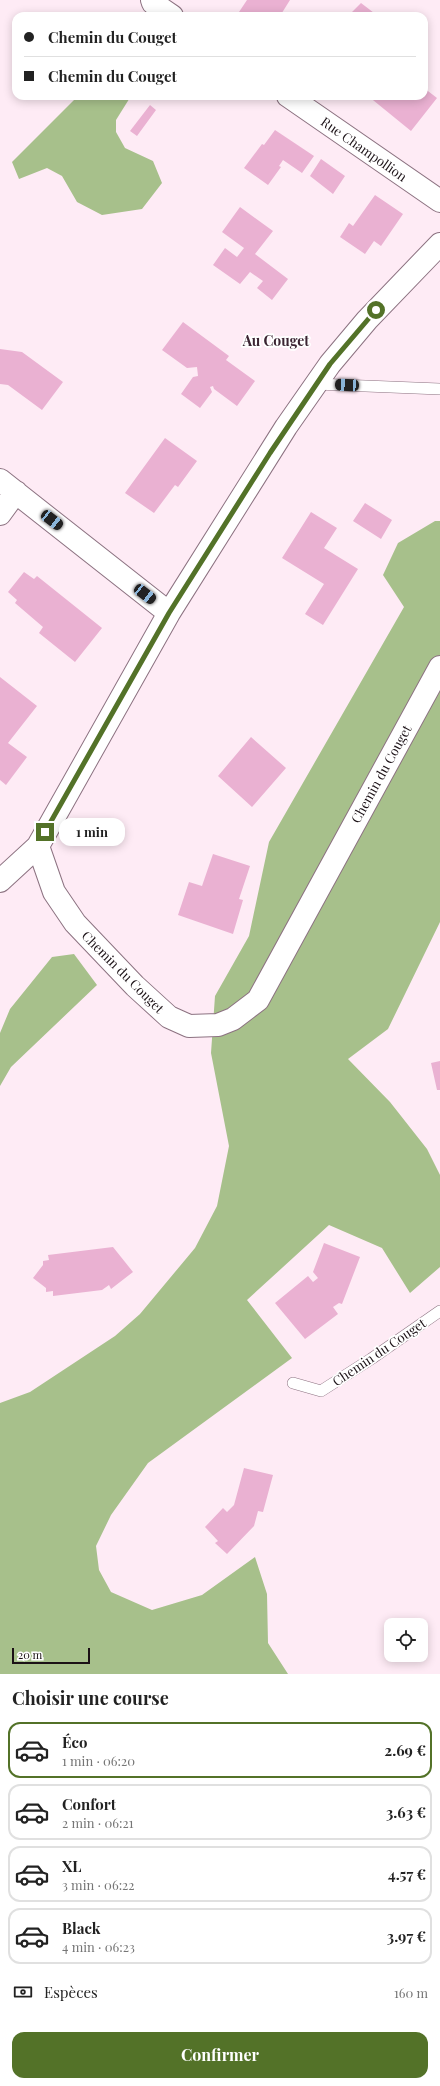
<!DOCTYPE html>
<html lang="fr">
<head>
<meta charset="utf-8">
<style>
  :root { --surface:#fff; --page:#f6f6f6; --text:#222; --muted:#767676; --line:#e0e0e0; --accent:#537228 }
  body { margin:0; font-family:"Playfair Display",serif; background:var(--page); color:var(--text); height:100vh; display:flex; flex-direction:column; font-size:15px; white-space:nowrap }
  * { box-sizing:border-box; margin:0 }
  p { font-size:13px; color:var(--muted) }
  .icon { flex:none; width:22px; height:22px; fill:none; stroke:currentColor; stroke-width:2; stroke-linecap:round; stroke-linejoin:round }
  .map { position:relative; height:1674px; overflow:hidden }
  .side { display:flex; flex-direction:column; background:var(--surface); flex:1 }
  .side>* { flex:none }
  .banner { position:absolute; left:12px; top:12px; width:416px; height:88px; border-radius:12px; box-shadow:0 2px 10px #0003; display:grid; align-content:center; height:88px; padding:0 12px; background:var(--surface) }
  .buttons { position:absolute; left:384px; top:1618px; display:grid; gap:8px }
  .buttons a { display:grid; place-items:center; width:44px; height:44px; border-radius:8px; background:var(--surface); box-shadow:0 2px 10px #0003; font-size:20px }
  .scale { position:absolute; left:12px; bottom:10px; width:78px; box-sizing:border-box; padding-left:4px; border:2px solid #1b1116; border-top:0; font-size:11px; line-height:14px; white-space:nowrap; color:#1b1116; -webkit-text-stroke:3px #fff; paint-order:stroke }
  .end { position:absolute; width:18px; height:18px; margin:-9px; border:5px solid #537228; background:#fff; box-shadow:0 0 0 2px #fff }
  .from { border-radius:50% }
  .bubble { position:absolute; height:28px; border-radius:12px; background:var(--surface); box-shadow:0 2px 10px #0003; font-size:13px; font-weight:700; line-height:28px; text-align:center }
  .car { position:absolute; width:12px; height:24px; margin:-12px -6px; border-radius:5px; box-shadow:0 0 3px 1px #0007; background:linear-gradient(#222 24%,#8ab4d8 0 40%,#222 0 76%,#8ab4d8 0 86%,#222 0) }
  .banner b { display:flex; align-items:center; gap:14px; height:38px; font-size:15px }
  .banner b+b { border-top:1px solid var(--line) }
  .banner i { width:10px; height:10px; background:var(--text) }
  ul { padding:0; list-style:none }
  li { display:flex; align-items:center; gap:12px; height:56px; margin:0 8px 6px; padding:0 4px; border:2px solid var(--line); border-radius:12px }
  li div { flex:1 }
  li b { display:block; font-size:15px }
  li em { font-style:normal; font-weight:700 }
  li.current { border-color:var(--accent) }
  li>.icon { width:36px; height:36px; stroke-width:1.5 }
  h2 { padding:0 12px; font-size:18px; line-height:48px }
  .pay { display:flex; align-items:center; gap:10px; height:44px; padding:0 12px; font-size:15px }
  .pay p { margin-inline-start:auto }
  .primary-button { display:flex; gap:8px; margin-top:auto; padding:8px 12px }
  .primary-button a { flex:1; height:46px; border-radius:12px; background:var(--accent); color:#fff; font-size:16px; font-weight:700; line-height:46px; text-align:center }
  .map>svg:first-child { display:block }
  .forest { fill:#a7c08b }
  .building { fill:#eab1d2 }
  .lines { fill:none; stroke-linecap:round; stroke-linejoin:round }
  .service-casing { stroke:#8c7281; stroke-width:12 }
  .minor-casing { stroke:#8c7281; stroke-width:24 }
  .service { stroke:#fff; stroke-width:11 }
  .minor { stroke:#fff; stroke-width:22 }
  .route { stroke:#537228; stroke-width:5 }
  .labels { text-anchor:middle; stroke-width:3.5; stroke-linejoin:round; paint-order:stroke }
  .street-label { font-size:13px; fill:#1b1116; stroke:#fff }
  .neighbourhood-label { font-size:14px; font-weight:bold; fill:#3b2432; stroke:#fff }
</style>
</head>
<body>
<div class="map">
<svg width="440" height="1674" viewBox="0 0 440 1674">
  <rect width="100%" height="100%" fill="#feebf5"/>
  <!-- forest -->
  <path class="forest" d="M78 96H131L116 120V132L125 148 153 161 162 183 142 209 102 215 77 202 62 176 47 168 19 179 12 162Z
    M435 521H440V922L388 1029 348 1059 390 1102 427 1149 440 1175V1267L410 1293 382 1248 329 1225 247 1300 292 1358 148 1463 111 1515 96 1546 99 1570 111 1592 152 1610 202 1595 255 1557 267 1594 268 1643 288 1674H0V1403L30 1392 115 1336 140 1314 195 1248 217 1206 229 1146 211 1053 215 996 249 936 269 842 404 607 383 575 398 543Z
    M74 954 97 985 11 1067 0 1086V1033L10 1009 52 957Z"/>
  <!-- building -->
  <path class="building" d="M247 0H290L280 16H245L239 12Z
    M361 3 378 16H348Z
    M424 88 437 98 411 131 368 96H424Z
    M150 105 156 110 137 136 130 131Z
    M275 130 314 156 302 173 283 160 279 166 281 167 268 185 244 168 262 144 264 145Z
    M321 159 345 176 333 194 310 176Z
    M375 195 403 214 381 246 374 241 365 254 340 237 349 223 353 226Z
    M240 207 273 231 255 254 288 279 272 300 257 288 263 281 250 272 240 284 213 265 225 248 237 257 244 248 222 232Z
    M183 322 229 356 226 360 255 381 237 406 214 389 213 386 210 387 212 392 200 408 181 394 193 377 198 376 197 367 187 368 162 350Z
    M0 349 22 352 63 382 42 410 8 385 0 384Z
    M165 438 197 461 178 487 175 485 154 513 125 493Z
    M365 503 392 520 381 539 353 521Z
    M311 512 337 528 324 548 358 569 323 625 305 614 324 584 282 558Z
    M24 572 34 579 37 576 102 628 75 662 39 633 43 627 15 603 17 600 8 592Z
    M0 677 37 706 8 743 27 757 6 785 0 780Z
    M251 737 286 768 252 807 218 776Z
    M213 854 250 866 239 899 243 900 233 934 178 915 189 882 202 886Z
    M440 1061V1090H437L431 1063Z
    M324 1243 360 1257 342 1304 339 1303 333 1307 338 1314 305 1339 275 1303 308 1276 313 1282 318 1278 313 1272Z
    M113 1247 133 1272 111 1289 109 1285 102 1290 53 1296V1291L46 1292V1288L33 1278 43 1265V1261L49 1260 48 1255Z
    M244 1468 273 1475 263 1512 258 1511 254 1526 227 1554 215 1543 218 1541 205 1527 223 1508 227 1512 234 1505Z"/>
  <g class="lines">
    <!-- service casing -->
    <g class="service-casing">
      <path id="service" d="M316 384 440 389
        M293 1383 321 1391 371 1359 440 1311"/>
    </g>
    <!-- minor casing -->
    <g class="minor-casing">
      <path id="minor" d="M152 0 153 3 172 16
        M288 96 440 201
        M440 244 367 320 330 364 286 427 169 613 38 846 54 892 75 923 135 986 169 1017 189 1026 218 1025 233 1019 258 1000 440 667
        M0 480 169 613
        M0 514 16 492
        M0 881 38 846"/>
    </g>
    <!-- service -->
    <use href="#service" class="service"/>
    <!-- minor -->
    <use href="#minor" class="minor"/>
  </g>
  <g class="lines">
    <!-- route -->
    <path class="route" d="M45 832 169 613 270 453 330 364 376 310"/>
  </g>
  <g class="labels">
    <!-- street labels -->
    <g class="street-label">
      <text transform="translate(364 149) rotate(35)" y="5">Rue Champollion</text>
      <text transform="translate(381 774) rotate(-61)" y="5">Chemin du Couget</text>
      <text transform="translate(123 972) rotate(45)" y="5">Chemin du Couget</text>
      <text transform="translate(379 1352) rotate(-34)" y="5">Chemin du Couget</text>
    </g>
    <!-- neighbourhood labels -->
    <g class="neighbourhood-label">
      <text x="276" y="346">Au Couget</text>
    </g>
  </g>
</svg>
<div class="buttons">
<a><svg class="icon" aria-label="locate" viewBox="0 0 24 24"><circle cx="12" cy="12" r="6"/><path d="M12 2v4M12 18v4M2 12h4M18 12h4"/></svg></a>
</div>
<div class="scale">20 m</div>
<i class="end from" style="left:376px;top:310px"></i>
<i class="end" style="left:45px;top:832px"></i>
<div class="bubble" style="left:59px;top:818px;width:66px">1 min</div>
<i class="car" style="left:347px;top:385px;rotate:273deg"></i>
<i class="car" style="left:52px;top:520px;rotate:128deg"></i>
<i class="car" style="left:145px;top:594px;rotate:128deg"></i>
<div class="banner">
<b><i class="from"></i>Chemin du Couget</b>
<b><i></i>Chemin du Couget</b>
</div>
</div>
<section class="side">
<h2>Choisir une course</h2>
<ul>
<li class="current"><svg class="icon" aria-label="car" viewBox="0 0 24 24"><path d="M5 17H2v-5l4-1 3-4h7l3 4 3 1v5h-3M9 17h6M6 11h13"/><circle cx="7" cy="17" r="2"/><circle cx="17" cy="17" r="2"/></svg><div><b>Éco</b><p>1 min · 06:20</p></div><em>2.69 €</em></li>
<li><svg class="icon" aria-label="car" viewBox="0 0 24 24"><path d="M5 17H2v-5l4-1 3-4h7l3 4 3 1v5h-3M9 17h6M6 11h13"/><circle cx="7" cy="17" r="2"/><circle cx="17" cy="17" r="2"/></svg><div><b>Confort</b><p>2 min · 06:21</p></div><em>3.63 €</em></li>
<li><svg class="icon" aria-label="car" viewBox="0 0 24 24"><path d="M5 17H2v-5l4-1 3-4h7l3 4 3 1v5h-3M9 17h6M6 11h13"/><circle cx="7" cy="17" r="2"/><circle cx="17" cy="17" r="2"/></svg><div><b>XL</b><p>3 min · 06:22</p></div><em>4.57 €</em></li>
<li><svg class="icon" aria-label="car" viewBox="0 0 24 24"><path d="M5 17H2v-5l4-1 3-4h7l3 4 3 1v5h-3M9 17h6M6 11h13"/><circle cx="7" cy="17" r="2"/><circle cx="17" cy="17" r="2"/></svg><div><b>Black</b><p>4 min · 06:23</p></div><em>3.97 €</em></li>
</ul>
<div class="pay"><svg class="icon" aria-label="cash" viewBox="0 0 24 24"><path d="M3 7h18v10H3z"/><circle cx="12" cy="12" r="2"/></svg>Espèces<p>160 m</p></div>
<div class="primary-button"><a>Confirmer</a></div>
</section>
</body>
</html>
